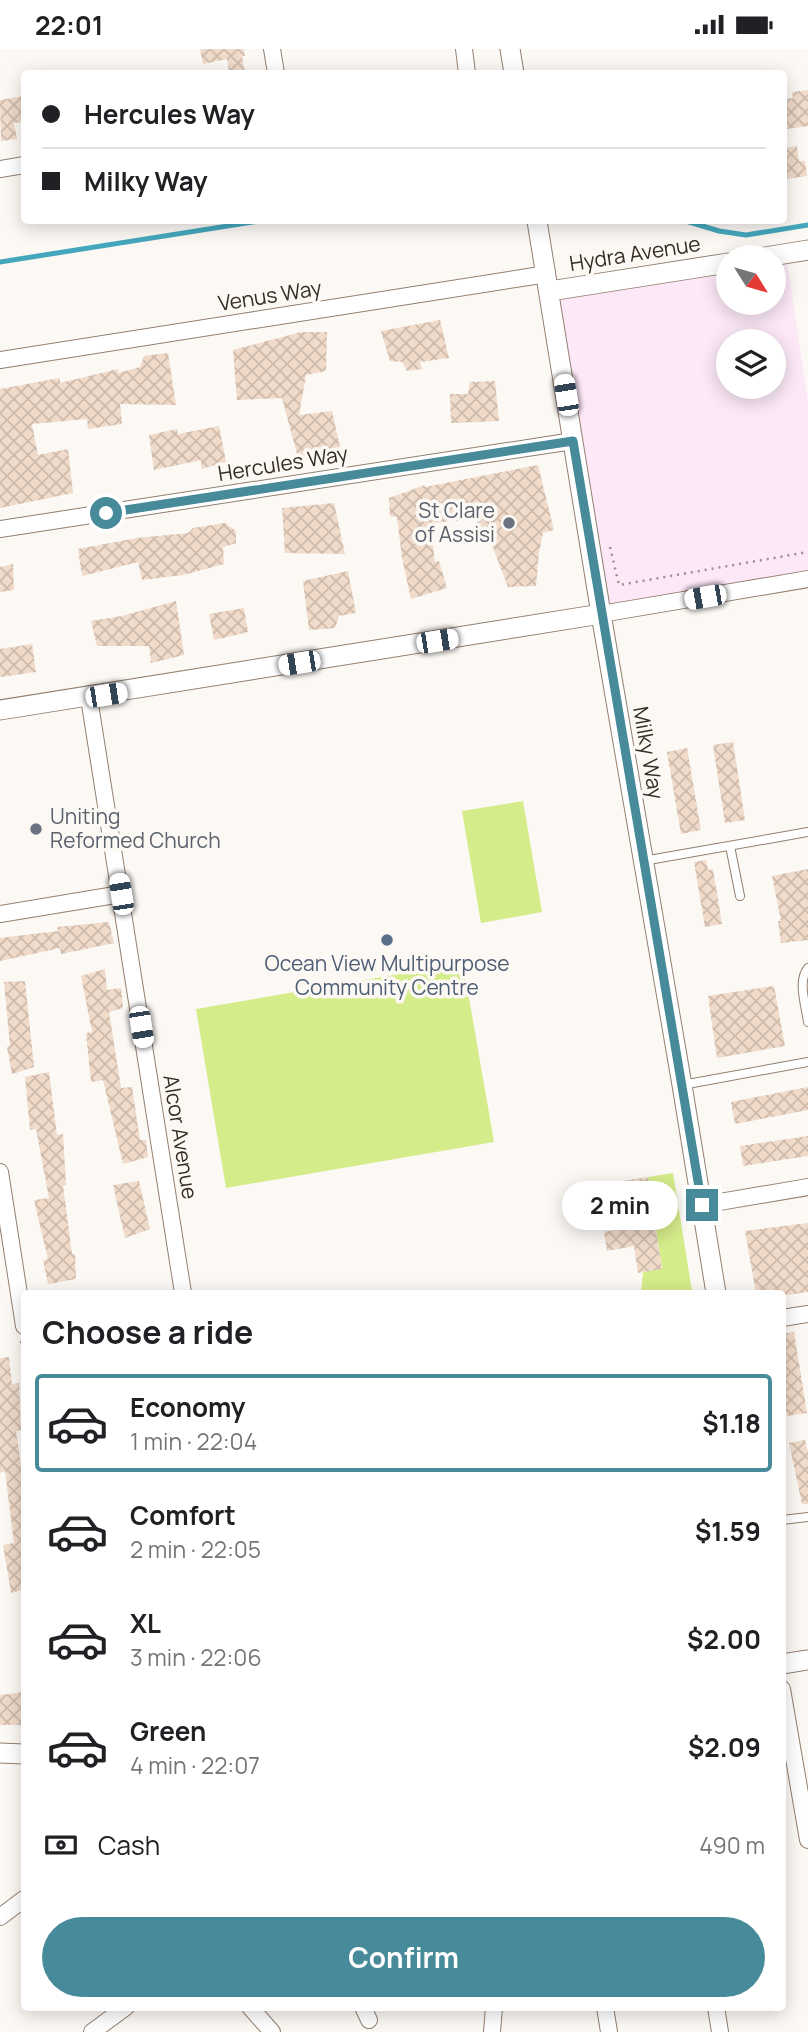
<!DOCTYPE html>
<html lang="en">
<head>
<meta charset="utf-8">
<style>
  :root { --surface:#fff; --page:#f6f6f6; --text:#202124; --muted:#757577; --line:#e0e0e0; --accent:#478a99 }
  body { margin:0; font-family:Manrope,sans-serif; background:var(--page); color:var(--text); height:100vh; display:flex; flex-direction:column; font-size:26px; white-space:nowrap }
  * { box-sizing:border-box; margin:0 }
  p { font-size:23px; color:var(--muted) }
  .icon { flex:none; width:38px; height:38px; fill:none; stroke:currentColor; stroke-width:2; stroke-linecap:round; stroke-linejoin:round }
  .map { position:relative; flex:1; overflow:hidden }
  .details { position:absolute; left:21px; top:1241px; width:765px; height:721px; display:flex; flex-direction:column; background:var(--surface); border-radius:7px; box-shadow:0 4px 18px #0003 }
  .details>* { flex:none }
  .banner { position:absolute; left:21px; top:21px; width:766px; height:154px; border-radius:7px; box-shadow:0 4px 18px #0003; display:grid; align-content:center; height:154px; padding:0 21px; background:var(--surface) }
  .needle { width:46px; rotate:127deg }
  .buttons { position:absolute; left:716px; top:196px; display:grid; gap:14px }
  .buttons a { display:grid; place-items:center; width:70px; height:70px; border-radius:50%; background:var(--surface); box-shadow:0 4px 18px #0003; font-size:35px }
  .end { position:absolute; width:32px; height:32px; margin:-16px; border:9px solid #478a99; background:#fff; box-shadow:0 0 0 4px #fff }
  .from { border-radius:50% }
  .bubble { position:absolute; height:49px; border-radius:24px; background:var(--surface); box-shadow:0 4px 18px #0003; font-size:23px; font-weight:700; line-height:49px; text-align:center }
  .car { position:absolute; width:21px; height:42px; margin:-21px -10px; border-radius:9px; box-shadow:0 0 5px 2px #0007; background:linear-gradient(#fff 24%,#345 0 40%,#fff 0 76%,#345 0 86%,#fff 0) }
  .banner b { display:flex; align-items:center; gap:24px; height:66px; font-size:26px }
  .banner b+b { border-top:2px solid var(--line) }
  .banner i { width:18px; height:18px; background:var(--text) }
  ul { padding:0; list-style:none }
  li { display:flex; align-items:center; gap:21px; height:98px; margin:0 14px 10px; padding:0 7px; border:4px solid transparent; border-radius:7px }
  li div { flex:1 }
  li b { display:block; font-size:26px }
  li em { font-style:normal; font-weight:700 }
  li.current { border-color:var(--accent) }
  li>.icon { width:63px; height:63px; stroke-width:1.5 }
  h2 { padding:0 21px; font-size:32px; line-height:84px }
  .pay { display:flex; align-items:center; gap:18px; height:77px; padding:0 21px; font-size:26px }
  .pay p { margin-inline-start:auto }
  .button { display:flex; gap:14px; margin-top:auto; padding:14px 21px }
  .button a { flex:1; height:80px; border-radius:42px; background:var(--accent); color:#fff; font-size:28px; font-weight:700; line-height:80px; text-align:center }
  .status { display:flex; justify-content:space-between; align-items:center; height:49px; padding:0 35px; background:var(--surface); direction:ltr }
  .status svg { height:19px; fill:currentColor }
  .map>svg:first-child { display:block }
  .commercial { fill:#fce8f7; fill-rule:evenodd }
  .green { fill:#d5ec8a }
  .lines { fill:none; stroke-linecap:round; stroke-linejoin:round }
  .stream { stroke:#44a7bc; stroke-width:5 }
  .building { fill:url(#building-cross-hatch) }
  .service-casing { stroke:#937f6f; stroke-width:10 }
  .minor-casing { stroke:#937f6f; stroke-width:18 }
  .tertiary-casing { stroke:#937f6f; stroke-width:21 }
  .path { stroke:#98918c; stroke-width:2.5; stroke-dasharray:2 5; stroke-linecap:butt }
  .service { stroke:#fff; stroke-width:8 }
  .minor { stroke:#fff; stroke-width:16 }
  .tertiary { stroke:#fff; stroke-width:19 }
  .route { stroke:#478a99; stroke-width:9 }
  .worship-dot { fill:#6b7280; stroke:#fcf8f4; stroke-width:2.5 }
  .service-dot { fill:#5c6f8a; stroke:#fcf8f4; stroke-width:2.5 }
  .labels { text-anchor:middle; stroke-width:7; stroke-linejoin:round; paint-order:stroke }
  .street-label { font-size:21px; fill:#352c26; stroke:#fcf8f4 }
  .worship-label { font-size:21px; fill:#5b616d; stroke:#fcf8f4; text-anchor:end }
  .service-label { font-size:21px; fill:#4e5e75; stroke:#fcf8f4 }
</style>
</head>
<body>
<div class="status"><b>22:01</b><svg viewBox="0 0 49 12"><path d="M0 12V9h3v3zM5 12V6h3v6zM10 12V3h3v9zM15 12V0h3v12zM26 1h20v11H26zM47 4h2v5h-2z"/></svg></div>
<div class="map">
<svg width="808" height="1983" viewBox="0 0 808 1983">
  <defs>
    <pattern id="building-cross-hatch" width="8" height="8" patternUnits="userSpaceOnUse" patternTransform="scale(1.75)"><rect width="8" height="8" fill="#f0dac9"/><path d="M0 0l8 8M0 8l8-8" fill="none" stroke="#cebbac"/></pattern>
  </defs>
  <rect width="100%" height="100%" fill="#fcf8f4"/>
  <!-- commercial -->
  <path class="commercial" d="M786 205 808 353V530L601 565 550 242 728 214V254H774V208ZM728 292H774V338H728Z"/>
  <!-- green -->
  <path class="green" d="M523 752 542 863 481 874 462 762Z
    M463 914 494 1093 226 1139 196 960Z
    M673 1124 692 1242 689 1244H641L643 1223 662 1219 648 1128Z"/>
  <g class="lines">
    <!-- stream -->
    <path class="stream" d="M686 172 719 182 746 186 808 176
      M0 213 259 172"/>
  </g>
  <!-- building -->
  <path class="building" d="M200 0H244L245 7H242L245 24H229L227 10 203 15Z
    M808 41V77L787 80 784 50 793 49 792 43Z
    M24 47V73L14 74 17 90 1 92 0 51Z
    M797 97 799 112H805L807 127 784 130V99Z
    M440 271 449 309 420 313 422 320 407 322 402 313 390 312 381 282Z
    M301 283H327L326 322 306 326 299 366 332 362 340 398 298 409 282 349 237 351 233 301Z
    M168 304 176 356 120 355 122 375 88 380 87 370 32 375 38 406 68 400 73 444 0 459V340L60 329V334L118 320V324L140 318 144 307Z
    M495 332 499 372 451 374 450 345H468L470 333Z
    M219 377 226 413 202 420 201 411 154 421 149 386 177 380 178 385Z
    M538 416 554 481 543 484 539 503 536 537 508 538 490 491 477 496 476 470 430 474 435 513 439 512 447 539 411 550 402 509 397 468 390 467 389 449 425 436V438Z
    M334 454 345 505 285 504 282 459Z
    M225 474 236 482V494L223 498 224 515 183 526 142 531 138 513 82 527 78 500 137 489 188 484 193 479Z
    M13 515 14 541 0 543V518Z
    M348 522 356 564 339 567 335 579 309 581 303 532Z
    M176 552 184 606 151 614 149 597H97L91 572 122 567Z
    M244 559 248 583 214 591 209 565Z
    M32 595 36 623 0 628V600Z
    M733 693 745 771 725 774 713 696Z
    M687 699 701 781 681 785 667 703Z
    M706 811 708 821 713 820 722 875 705 878 694 813Z
    M808 820V891L781 894 778 872H781L772 827Z
    M109 873 114 894 61 905 60 899 0 912V889L58 882 57 878Z
    M105 920 107 941 121 939 123 959 109 963 121 1039 132 1038 140 1091H146L148 1108 123 1115 103 1031 91 1033 86 984 92 983 81 927Z
    M25 932 34 1018 12 1025 7 998 10 997 4 933Z
    M774 937 785 997 717 1009 708 947Z
    M49 1023 57 1086 63 1085 66 1136 63 1137 72 1205H75L76 1230 48 1235 43 1211 48 1210 34 1151 49 1149 36 1080 30 1081 25 1028Z
    M808 1038V1061L735 1075 731 1053Z
    M808 1087V1107L743 1117 740 1097Z
    M648 1128 662 1220 638 1224 634 1197 607 1202 604 1183 630 1178 623 1132Z
    M139 1132 150 1180 125 1189 113 1136Z
    M808 1174V1243L782 1247V1244H756L745 1182Z
    M794 1283 807 1364 787 1367 782 1340V1285Z
    M9 1308 12 1335 19 1334 21 1381 16 1382 23 1432 24 1431V1540L11 1544 3 1496 14 1494 5 1422 0 1424V1309Z
    M805 1391 808 1404V1455H802L789 1394Z
    M24 1643V1676H0V1646Z"/>
  <g class="lines">
    <!-- service casing -->
    <g class="service-casing">
      <path id="service" d="M730 797 740 847
        M643 812 808 783
        M808 919C797 932 806 957 808 973
        M682 1036 808 1013
        M782 1471 808 1468"/>
    </g>
    <!-- minor casing -->
    <g class="minor-casing">
      <path id="minor" d="M272 0 276 24
        M464 0 467 24
        M0 120 24 116
        M0 311 547 225
        M0 480 573 392
        M601 565 808 530
        M89 649 183 1244
        M0 865 121 845
        M0 1123 24 1277
        M702 1156 808 1138
        M782 1269 808 1265
        M782 1640 808 1791
        M0 1868 24 1850
        M250 1958 272 1983
        M363 1958 369 1971
        M605 1958 609 1983
        M716 1958 720 1983
        M92 1983 126 1958
        M492 1983 494 1958"/>
    </g>
    <!-- tertiary casing -->
    <g class="tertiary-casing">
      <path id="tertiary" d="M510 0 514 24
        M537 172 601 565 682 1036 716 1244
        M765 208 808 201
        M550 242 728 214
        M0 661 601 565
        M782 1615 808 1611
        M0 1704 24 1705"/>
    </g>
    <!-- path -->
    <path class="path" d="M610 498 619 536 808 503
      M21 1292 24 1313"/>
    <!-- service -->
    <use href="#service" class="service"/>
    <!-- minor -->
    <use href="#minor" class="minor"/>
    <!-- tertiary -->
    <use href="#tertiary" class="tertiary"/>
  </g>
  <g class="lines">
    <!-- route -->
    <path class="route" d="M106 464 573 392 702 1156"/>
  </g>
  <!-- markers -->
  <g class="worship-dot">
    <circle cx="509" cy="474" r="7"/>
    <circle cx="36" cy="780" r="7"/>
  </g>
  <circle class="service-dot" cx="387" cy="891" r="7"/>
  <g class="labels">
    <!-- street labels -->
    <g class="street-label">
      <text transform="translate(635 205) rotate(-9)" y="7">Hydra Avenue</text>
      <text transform="translate(270 247) rotate(-9)" y="7">Venus Way</text>
      <text transform="translate(283 415) rotate(-9)" y="7">Hercules Way</text>
      <text transform="translate(648 704) rotate(80)" y="7">Milky Way</text>
      <text transform="translate(180 1088) rotate(81)" y="7">Alcor Avenue</text>
    </g>
    <!-- worship labels -->
    <g class="worship-label">
      <text x="495" y="469">St Clare<tspan x="495" dy="24">of Assisi</tspan></text>
      <text x="50" y="775" text-anchor="start">Uniting<tspan x="50" dy="24">Reformed Church</tspan></text>
    </g>
    <!-- service labels -->
    <g class="service-label">
      <text x="387" y="922">Ocean View Multipurpose<tspan x="387" dy="24">Community Centre</tspan></text>
    </g>
  </g>
</svg>
<div class="buttons">
<a><svg class="needle" viewBox="-14 -14 28 28"><path d="M0-13l5 13h-10z" fill="#e53935"/><path d="M0 13l5-13h-10z" fill="#757577"/></svg></a>
<a><svg class="icon" aria-label="layers" viewBox="0 0 24 24"><path d="M12 4l9 5-9 5-9-5zM3 14l9 5 9-5"/></svg></a>
</div>
<i class="end from" style="left:106px;top:464px"></i>
<i class="end" style="left:702px;top:1156px"></i>
<div class="bubble" style="left:562px;top:1132px;width:116px">2 min</div>
<i class="car" style="left:566px;top:346px;rotate:351deg"></i>
<i class="car" style="left:705px;top:548px;rotate:260deg"></i>
<i class="car" style="left:437px;top:592px;rotate:81deg"></i>
<i class="car" style="left:299px;top:614px;rotate:261deg"></i>
<i class="car" style="left:106px;top:646px;rotate:81deg"></i>
<i class="car" style="left:121px;top:845px;rotate:351deg"></i>
<i class="car" style="left:141px;top:978px;rotate:171deg"></i>
<div class="banner">
<b><i class="from"></i>Hercules Way</b>
<b><i></i>Milky Way</b>
</div>
<section class="details">
<h2>Choose a ride</h2>
<ul>
<li class="current"><svg class="icon" aria-label="car" viewBox="0 0 24 24"><path d="M5 17H2v-5l4-1 3-4h7l3 4 3 1v5h-3M9 17h6M6 11h13"/><circle cx="7" cy="17" r="2"/><circle cx="17" cy="17" r="2"/></svg><div><b>Economy</b><p>1 min · 22:04</p></div><em>$1.18</em></li>
<li><svg class="icon" aria-label="car" viewBox="0 0 24 24"><path d="M5 17H2v-5l4-1 3-4h7l3 4 3 1v5h-3M9 17h6M6 11h13"/><circle cx="7" cy="17" r="2"/><circle cx="17" cy="17" r="2"/></svg><div><b>Comfort</b><p>2 min · 22:05</p></div><em>$1.59</em></li>
<li><svg class="icon" aria-label="car" viewBox="0 0 24 24"><path d="M5 17H2v-5l4-1 3-4h7l3 4 3 1v5h-3M9 17h6M6 11h13"/><circle cx="7" cy="17" r="2"/><circle cx="17" cy="17" r="2"/></svg><div><b>XL</b><p>3 min · 22:06</p></div><em>$2.00</em></li>
<li><svg class="icon" aria-label="car" viewBox="0 0 24 24"><path d="M5 17H2v-5l4-1 3-4h7l3 4 3 1v5h-3M9 17h6M6 11h13"/><circle cx="7" cy="17" r="2"/><circle cx="17" cy="17" r="2"/></svg><div><b>Green</b><p>4 min · 22:07</p></div><em>$2.09</em></li>
</ul>
<div class="pay"><svg class="icon" aria-label="cash" viewBox="0 0 24 24"><path d="M3 7h18v10H3z"/><circle cx="12" cy="12" r="2"/></svg>Cash<p>490 m</p></div>
<div class="button"><a>Confirm</a></div>
</section>
</div>
</body>
</html>
